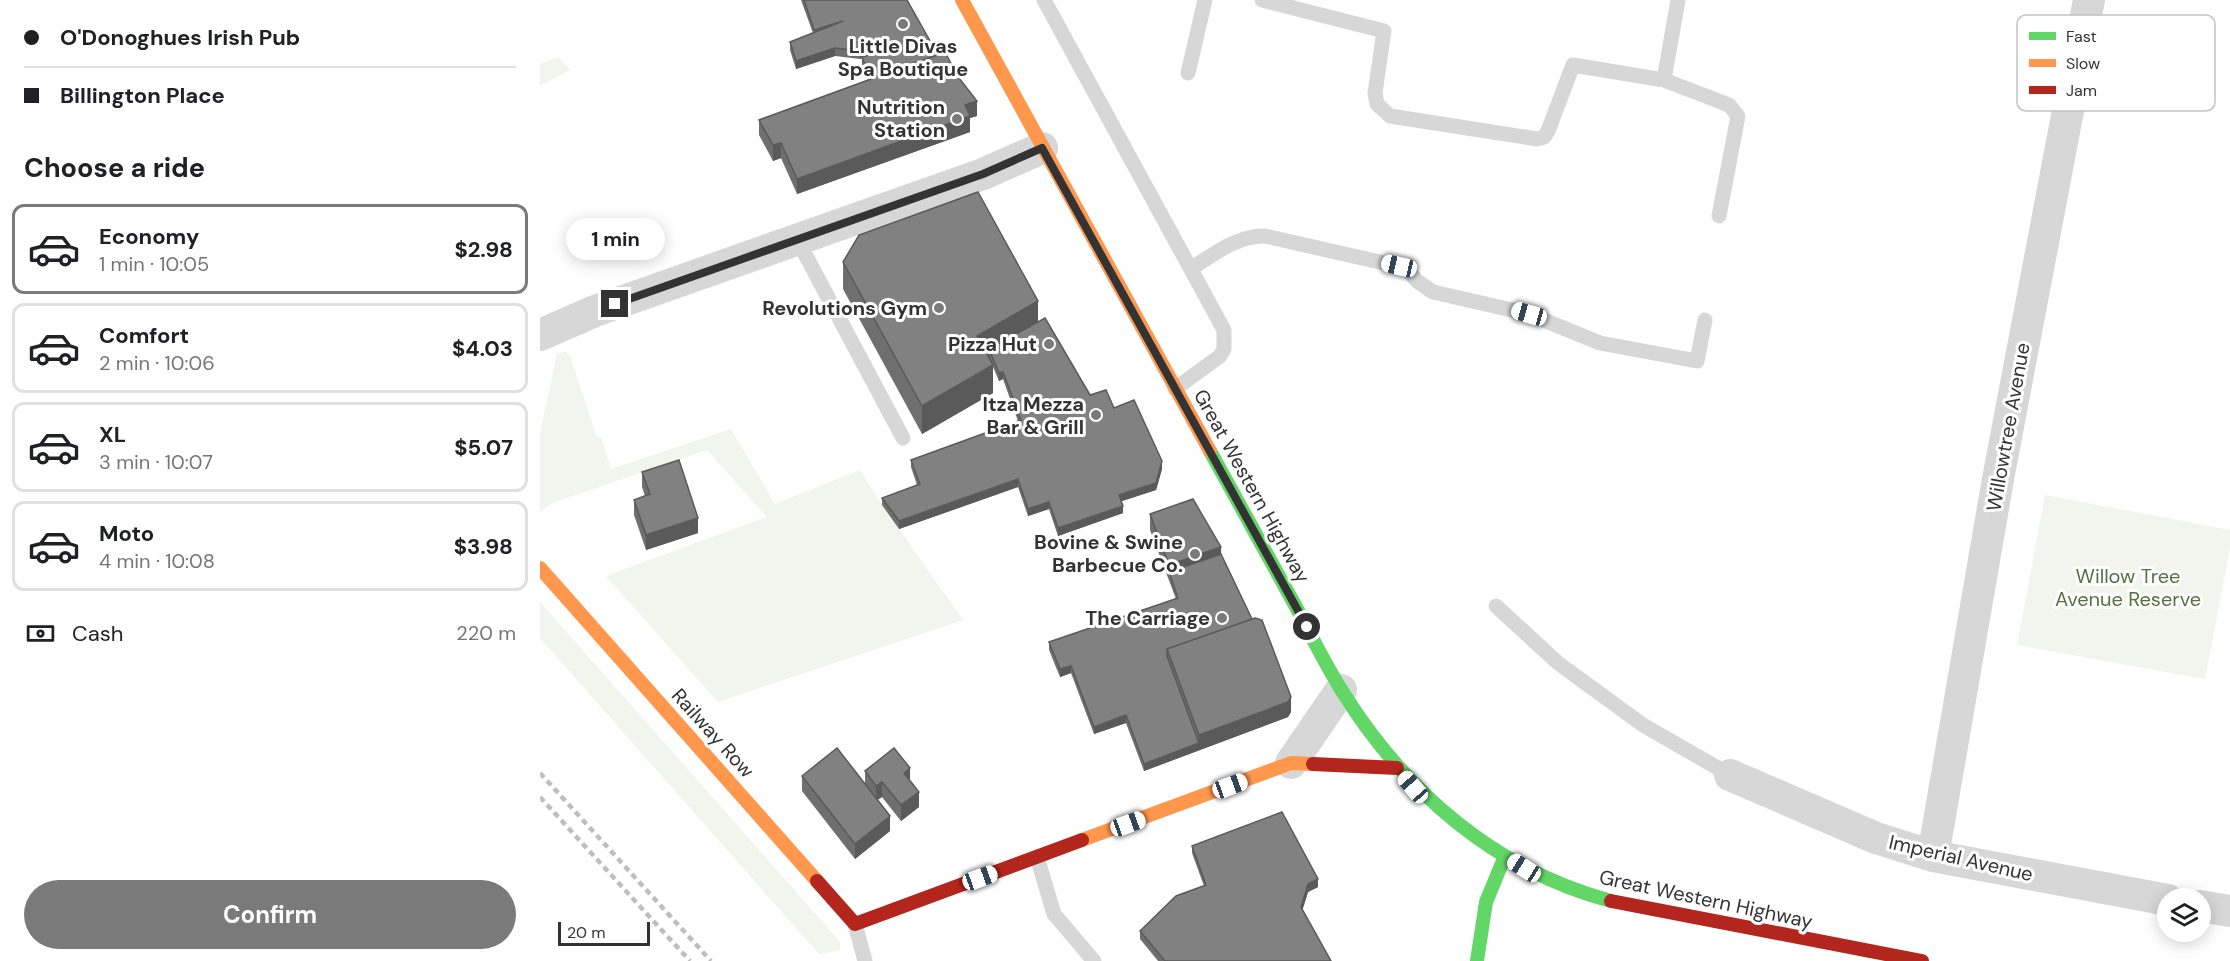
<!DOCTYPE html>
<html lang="en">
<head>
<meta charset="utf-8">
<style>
  :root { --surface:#fff; --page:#f6f6f6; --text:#202124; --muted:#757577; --line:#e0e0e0; --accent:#7a7a7a }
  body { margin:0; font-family:"DM Sans",sans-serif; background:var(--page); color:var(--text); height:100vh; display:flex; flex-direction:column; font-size:22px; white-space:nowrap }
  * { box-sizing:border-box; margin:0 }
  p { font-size:20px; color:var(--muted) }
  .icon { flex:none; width:33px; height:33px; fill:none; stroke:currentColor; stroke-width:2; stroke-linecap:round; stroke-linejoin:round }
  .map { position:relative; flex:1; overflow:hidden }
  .panel { display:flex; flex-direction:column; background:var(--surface); width:540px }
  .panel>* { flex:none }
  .banner { display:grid; align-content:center; height:132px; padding:0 24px; background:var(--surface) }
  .controls { position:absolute; left:1617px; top:888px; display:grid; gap:12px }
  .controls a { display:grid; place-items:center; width:54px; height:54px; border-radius:50%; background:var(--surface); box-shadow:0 3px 15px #0003; font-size:30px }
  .scale { position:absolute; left:18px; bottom:15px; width:92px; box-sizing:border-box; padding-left:6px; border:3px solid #333; border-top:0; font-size:16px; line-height:21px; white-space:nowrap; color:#333; -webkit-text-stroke:4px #fff; paint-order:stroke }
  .end { position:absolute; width:27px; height:27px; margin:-14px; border:8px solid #333; background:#fff; box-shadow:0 0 0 3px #fff }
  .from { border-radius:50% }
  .bubble { position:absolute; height:42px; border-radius:21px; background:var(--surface); box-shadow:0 3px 15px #0003; font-size:20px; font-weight:700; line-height:42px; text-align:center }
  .car { position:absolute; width:18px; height:36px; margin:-18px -9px; border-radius:8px; box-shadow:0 0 4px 2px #0007; background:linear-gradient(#fff 24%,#345 0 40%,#fff 0 76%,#345 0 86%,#fff 0) }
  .banner b { display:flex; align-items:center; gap:21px; height:57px; font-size:22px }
  .banner b+b { border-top:2px solid var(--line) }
  .banner i { width:15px; height:15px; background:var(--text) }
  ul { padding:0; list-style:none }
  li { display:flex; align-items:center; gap:18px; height:90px; margin:0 12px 9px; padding:0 12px; border:3px solid var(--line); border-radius:12px }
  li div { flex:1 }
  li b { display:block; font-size:22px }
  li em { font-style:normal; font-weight:700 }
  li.selected { border-color:var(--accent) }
  li>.icon { width:54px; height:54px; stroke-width:1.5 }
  h2 { padding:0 24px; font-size:27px; line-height:72px }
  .pay { display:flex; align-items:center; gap:15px; height:66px; padding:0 24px; font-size:22px }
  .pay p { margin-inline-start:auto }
  .action { display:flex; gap:12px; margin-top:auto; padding:12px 24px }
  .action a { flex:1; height:69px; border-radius:36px; background:var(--accent); color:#fff; font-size:24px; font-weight:700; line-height:69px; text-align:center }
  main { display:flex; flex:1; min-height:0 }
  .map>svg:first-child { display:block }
  .green { fill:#f1f5ed }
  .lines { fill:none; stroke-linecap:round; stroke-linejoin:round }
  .lane { stroke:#d7d7d7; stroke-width:15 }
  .street { stroke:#d7d7d7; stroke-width:32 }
  .fast { stroke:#63d668; stroke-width:14 }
  .slow { stroke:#ff974d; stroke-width:14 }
  .jam { stroke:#b3261e; stroke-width:14 }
  .rail { stroke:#bebebe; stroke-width:4.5; stroke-dasharray:6 4.5; stroke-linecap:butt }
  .wall { fill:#6f6f6f }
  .shaded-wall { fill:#5a5a5a }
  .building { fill:#818181; stroke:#5a5a5a; stroke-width:1.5 }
  .route { stroke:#333; stroke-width:8 }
  .poi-dot { fill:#7a7a7a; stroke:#fff; stroke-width:2 }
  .labels { text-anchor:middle; stroke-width:6; stroke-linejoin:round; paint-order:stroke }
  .poi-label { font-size:20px; font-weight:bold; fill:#333; stroke:#fff; text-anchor:end }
  .street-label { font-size:20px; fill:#333; stroke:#fff }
  .park-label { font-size:20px; fill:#56703f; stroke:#fff }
  .key { fill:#fff; stroke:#c2c2c2; stroke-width:1.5 }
  .key-label { font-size:16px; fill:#333 }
</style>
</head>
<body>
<main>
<section class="panel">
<div class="banner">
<b><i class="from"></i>O'Donoghues Irish Pub</b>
<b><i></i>Billington Place</b>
</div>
<h2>Choose a ride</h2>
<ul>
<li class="selected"><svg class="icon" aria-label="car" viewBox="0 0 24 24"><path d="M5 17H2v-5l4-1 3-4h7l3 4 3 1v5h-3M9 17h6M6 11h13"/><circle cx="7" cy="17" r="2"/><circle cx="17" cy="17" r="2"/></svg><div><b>Economy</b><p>1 min · 10:05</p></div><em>$2.98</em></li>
<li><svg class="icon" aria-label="car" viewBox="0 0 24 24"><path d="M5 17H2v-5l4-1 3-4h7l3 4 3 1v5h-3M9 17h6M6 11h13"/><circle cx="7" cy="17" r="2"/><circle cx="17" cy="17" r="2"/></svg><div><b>Comfort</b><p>2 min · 10:06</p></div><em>$4.03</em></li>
<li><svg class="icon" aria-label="car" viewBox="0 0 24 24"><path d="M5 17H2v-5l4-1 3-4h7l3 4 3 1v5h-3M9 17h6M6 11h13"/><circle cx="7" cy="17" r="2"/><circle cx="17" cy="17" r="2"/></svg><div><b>XL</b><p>3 min · 10:07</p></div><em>$5.07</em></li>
<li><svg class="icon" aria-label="car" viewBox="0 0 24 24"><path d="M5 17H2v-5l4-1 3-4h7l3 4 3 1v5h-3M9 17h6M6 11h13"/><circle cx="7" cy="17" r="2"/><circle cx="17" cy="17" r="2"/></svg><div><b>Moto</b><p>4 min · 10:08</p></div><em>$3.98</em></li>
</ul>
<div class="pay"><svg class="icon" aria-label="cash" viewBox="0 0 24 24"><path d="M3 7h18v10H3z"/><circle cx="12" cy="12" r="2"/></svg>Cash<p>220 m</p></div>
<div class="action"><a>Confirm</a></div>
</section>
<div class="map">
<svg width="1690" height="961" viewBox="0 0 1690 961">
  <rect width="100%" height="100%" fill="#fff"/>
  <!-- green -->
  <path class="green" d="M18 57 30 70 0 86V64Z
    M26 352 30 356 57 438 61 437 71 469 191 429 235 504 320 470 342 505 423 620 178 702 66 576 227 517 167 450 12 503 0 513V434L17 353Z
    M1505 495 1690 530V548L1665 679 1477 645Z
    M0 602 296 937 300 943V950L279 954 0 638Z"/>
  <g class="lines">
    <!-- lane -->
    <path class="lane" d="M504 0 684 330V349L680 356 635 389
      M722 0 844 31 835 93 837 104 850 116 997 139 1004 137 1008 131 1033 65 1124 80 1138 0
      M648 73 665 0
      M1124 80 1189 105 1198 116 1179 216
      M258 241 363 438
      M652 268C674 254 698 235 725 236L866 268 877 281 893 292 989 314 1060 343 1157 361 1165 320
      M956 606 1018 663 1103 725 1190 775
      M497 857 514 914 554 961
      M315 924 325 961"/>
    <!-- street -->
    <path class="street" d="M0 335 55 311 443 174 502 148
      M751 763 801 690
      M1190 775 1336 838 1393 856 1628 900
      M1393 856 1458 479 1549 0
      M1660 906 1690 911"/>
    <!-- fast -->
    <path class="fast" d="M670 451C699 503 727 555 756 607 771 635 785 664 802 691 865 792 955 870 1071 901
      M937 961 946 902 965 856"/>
    <!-- slow -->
    <path class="slow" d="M422 0 670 451
      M0 568 277 881
      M542 840 751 763 773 764"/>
    <!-- jam -->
    <path class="jam" d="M773 764 857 768
      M277 881 315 924 542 840
      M1071 901 1382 961"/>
    <!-- rail -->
    <path class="rail" d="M0 773 171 961
      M0 797 150 961"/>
  </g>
  <!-- wall -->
  <path class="wall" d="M261 0H359L398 55 437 116 430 118V132L257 194 241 158 233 161 219 135V120L328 80 322 65V58L320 59 295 56 256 69 250 50V42L273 33Z
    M303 262 498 322 550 395 574 408 622 469 616 490 582 501 583 513 518 536 509 509 488 516 478 487 359 529 342 505V498L377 485 371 467V460L478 421 463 379 459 381 453 367V393L382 434 303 289Z
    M102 472 158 533 106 550 94 515V500L105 496 102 487Z
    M610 514 681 554 751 712 748 717 604 771 586 723 554 734 531 673 520 677 509 650V642L636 599 610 530Z
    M325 771 370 781 379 807 361 821 342 797 337 800 350 831 315 859 262 791V776L325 784Z
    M652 846 778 887 768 892 762 910 791 961H618L600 939V931L664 886 652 853Z"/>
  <!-- shaded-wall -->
  <path class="shaded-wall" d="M336 45V53L320 59V51Z
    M295 48V56L256 69V61Z
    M437 101V116L430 118V132L257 194V179L425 105Z
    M241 143V158L233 161V145Z
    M498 301V329L449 349 450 357 437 364V336Z
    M453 365V393L382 434V406Z
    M463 372V379L459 381V373Z
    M622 461V469L616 490 579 502V495Z
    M478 479V487L359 529V521Z
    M509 502V509L488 516V509Z
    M583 506V513L518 536V528Z
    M158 518V533L106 550V535Z
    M681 547V562L629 572V565Z
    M531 666V673L520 677V669Z
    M751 697V712L748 717 604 771V764L659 743V735Z
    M586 715V723L554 734V727Z
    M370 768V783L364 773Z
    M342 782V797L336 801V786Z
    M379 792V807L361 821V805Z
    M350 816V831L315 859V844Z
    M778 879V887L768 892 761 915V907L768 884Z"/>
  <!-- building -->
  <path class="building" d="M264 0H367L398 55 330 79 322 57 339 52 336 45 320 51 295 48 256 61 250 42 303 21 274 30Z
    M405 52 419 78 437 101 425 105 430 116 257 179 241 143 233 145 219 120Z
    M438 192 498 301 437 336 453 365 382 406 303 262 319 235Z
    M505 318 550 395 566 390 574 408 594 400 622 461 616 483 579 495 583 506 518 528 509 502 488 509 478 479 359 521 342 498 380 484 371 460 481 420 463 372 459 373 449 349Z
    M139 460 158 518 106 535 94 500 110 494 102 472Z
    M653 499 681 547 629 565 610 514Z
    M681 554 712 619 627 649V656L659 743 604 764 586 715 554 727 531 666 520 669 509 642 638 598 629 572Z
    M715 618 722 620 751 697 748 702 659 735 627 649Z
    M297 748 350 816 315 844 262 776Z
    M354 748 370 768 364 773 379 792 361 805 342 782 336 786 325 771Z
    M742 812 778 879 768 884 761 907 791 961H625L600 931 636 896 666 885 652 846Z"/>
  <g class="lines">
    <!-- route -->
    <path class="route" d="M75 304 443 174 502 148 767 627"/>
  </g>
  <!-- markers -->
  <g class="poi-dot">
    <circle cx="363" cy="24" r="6"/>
    <circle cx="417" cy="119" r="6"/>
    <circle cx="399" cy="308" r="6"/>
    <circle cx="509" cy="344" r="6"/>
    <circle cx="556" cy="415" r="6"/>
    <circle cx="655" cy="554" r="6"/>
    <circle cx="682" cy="618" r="6"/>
  </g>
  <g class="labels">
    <!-- poi labels -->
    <g class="poi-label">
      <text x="363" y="53" text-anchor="middle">Little Divas<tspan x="363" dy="23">Spa Boutique</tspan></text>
      <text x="405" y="114">Nutrition<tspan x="405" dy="23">Station</tspan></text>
      <text x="387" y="315">Revolutions Gym</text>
      <text x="497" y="351">Pizza Hut</text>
      <text x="544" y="411">Itza Mezza<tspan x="544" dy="23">Bar &amp; Grill</tspan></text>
      <text x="643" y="549">Bovine &amp; Swine<tspan x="643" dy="23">Barbecue Co.</tspan></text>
      <text x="670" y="625">The Carriage</text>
    </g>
    <!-- street labels -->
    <g class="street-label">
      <text transform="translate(1468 427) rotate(-80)" y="7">Willowtree Avenue</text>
      <text transform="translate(712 486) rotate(61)" y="7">Great Western Highway</text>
      <text transform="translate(173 733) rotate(48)" y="7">Railway Row</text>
      <text transform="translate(1421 858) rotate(13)" y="7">Imperial Avenue</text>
      <text transform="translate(1166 899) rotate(12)" y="7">Great Western Highway</text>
    </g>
    <!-- park labels -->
    <g class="park-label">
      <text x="1588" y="583">Willow Tree<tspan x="1588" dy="23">Avenue Reserve</tspan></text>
    </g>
  </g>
  <!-- legend -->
  <rect x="1477" y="15" width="198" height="96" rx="9" class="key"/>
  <rect x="1489" y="32" width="27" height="8" fill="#63d668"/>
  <rect x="1489" y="59" width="27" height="8" fill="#ff974d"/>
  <rect x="1489" y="86" width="27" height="8" fill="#b3261e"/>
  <g class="key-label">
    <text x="1526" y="42">Fast</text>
    <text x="1526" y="69">Slow</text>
    <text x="1526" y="96">Jam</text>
  </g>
</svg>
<div class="controls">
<a><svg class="icon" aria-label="layers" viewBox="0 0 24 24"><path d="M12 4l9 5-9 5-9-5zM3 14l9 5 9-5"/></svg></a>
</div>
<div class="scale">20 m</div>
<i class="end from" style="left:767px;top:627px"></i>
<i class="end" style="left:75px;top:304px"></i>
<div class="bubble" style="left:26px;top:218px;width:99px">1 min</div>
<i class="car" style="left:859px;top:266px;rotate:283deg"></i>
<i class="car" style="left:989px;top:314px;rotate:286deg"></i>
<i class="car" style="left:690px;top:786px;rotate:70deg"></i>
<i class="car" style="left:873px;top:787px;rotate:319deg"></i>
<i class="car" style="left:588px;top:824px;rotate:70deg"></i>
<i class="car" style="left:984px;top:868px;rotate:302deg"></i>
<i class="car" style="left:440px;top:878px;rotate:70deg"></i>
</div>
</main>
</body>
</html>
